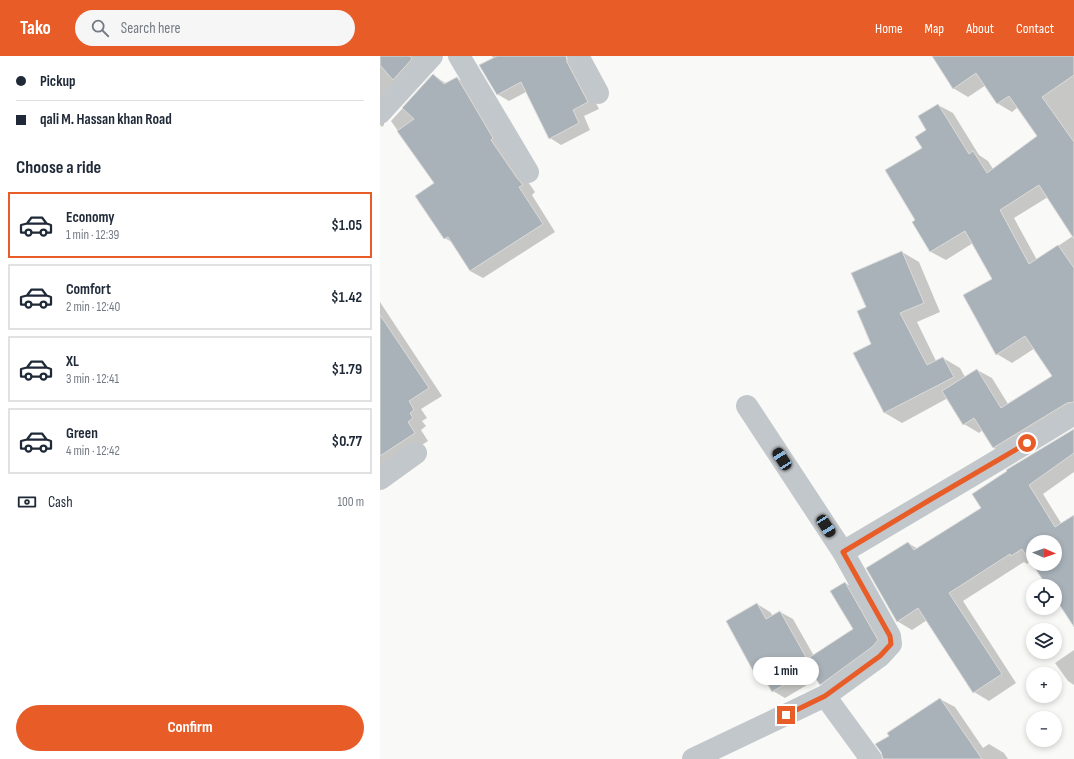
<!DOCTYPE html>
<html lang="en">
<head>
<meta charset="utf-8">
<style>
  :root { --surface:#fff; --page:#f6f6f7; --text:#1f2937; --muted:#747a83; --line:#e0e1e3; --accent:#e85c28 }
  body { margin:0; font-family:"Sofia Sans Condensed",sans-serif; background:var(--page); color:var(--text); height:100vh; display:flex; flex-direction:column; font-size:15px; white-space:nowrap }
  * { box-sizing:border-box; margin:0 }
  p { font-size:13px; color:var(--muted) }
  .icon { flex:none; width:22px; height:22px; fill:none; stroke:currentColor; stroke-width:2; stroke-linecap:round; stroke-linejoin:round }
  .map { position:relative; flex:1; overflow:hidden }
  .drawer { display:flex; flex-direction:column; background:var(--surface); width:380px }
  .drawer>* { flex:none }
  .guide { display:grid; align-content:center; height:88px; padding:0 16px; background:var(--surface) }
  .needle { width:26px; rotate:92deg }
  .controls { position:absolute; left:646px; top:479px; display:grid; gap:8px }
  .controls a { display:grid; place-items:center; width:36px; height:36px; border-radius:50%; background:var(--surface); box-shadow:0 2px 6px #0003; font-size:20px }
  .end { position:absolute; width:18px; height:18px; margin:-9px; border:5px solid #e85c28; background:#fff; box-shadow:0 0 0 2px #fff }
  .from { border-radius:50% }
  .bubble { position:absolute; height:28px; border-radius:14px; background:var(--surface); box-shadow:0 2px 6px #0003; font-size:13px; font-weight:700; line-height:28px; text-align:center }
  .car { position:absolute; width:12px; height:24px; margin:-12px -6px; border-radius:5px; box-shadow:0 0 3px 1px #0007; background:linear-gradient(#222 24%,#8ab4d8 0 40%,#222 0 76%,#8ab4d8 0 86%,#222 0) }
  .guide b { display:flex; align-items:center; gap:14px; height:38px; font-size:15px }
  .guide b+b { border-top:1px solid var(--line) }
  .guide i { width:10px; height:10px; background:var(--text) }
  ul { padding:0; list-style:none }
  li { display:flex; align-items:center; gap:12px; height:66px; margin:0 8px 6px; padding:0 8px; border:2px solid var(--line); border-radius:0px }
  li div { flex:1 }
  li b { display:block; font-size:15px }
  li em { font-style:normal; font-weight:700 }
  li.current { border-color:var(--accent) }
  li>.icon { width:36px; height:36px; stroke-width:1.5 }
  h2 { padding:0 16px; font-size:18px; line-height:48px }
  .pay { display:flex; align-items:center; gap:10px; height:44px; padding:0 16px; font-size:15px }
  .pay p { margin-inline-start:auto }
  .primary-button { display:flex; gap:8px; margin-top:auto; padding:8px 16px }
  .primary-button a { flex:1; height:46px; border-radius:24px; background:var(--accent); color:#fff; font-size:16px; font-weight:700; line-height:46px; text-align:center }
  header { display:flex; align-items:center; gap:24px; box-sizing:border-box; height:56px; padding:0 20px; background:var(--accent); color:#fff }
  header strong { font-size:19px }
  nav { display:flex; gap:22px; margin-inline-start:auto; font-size:14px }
  .search { width:280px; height:36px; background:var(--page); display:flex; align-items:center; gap:10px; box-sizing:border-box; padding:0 14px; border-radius:22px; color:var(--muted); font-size:15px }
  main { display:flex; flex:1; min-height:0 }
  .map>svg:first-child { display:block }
  .shadow { fill:#0003; fill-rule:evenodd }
  .building { fill:#a9b2b9; stroke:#dbdbd9; fill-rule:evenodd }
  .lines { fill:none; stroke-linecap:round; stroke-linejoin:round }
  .minor { stroke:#c2c7cb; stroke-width:22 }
  .route { stroke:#e85c28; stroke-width:5 }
</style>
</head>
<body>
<header>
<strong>Tako</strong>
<div class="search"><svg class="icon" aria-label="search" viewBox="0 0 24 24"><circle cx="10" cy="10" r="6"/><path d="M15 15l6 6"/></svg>Search here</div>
<nav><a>Home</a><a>Map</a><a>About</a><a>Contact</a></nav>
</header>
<main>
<section class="drawer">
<div class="guide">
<b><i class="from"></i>Pickup</b>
<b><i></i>qali M. Hassan khan Road</b>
</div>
<h2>Choose a ride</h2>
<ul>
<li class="current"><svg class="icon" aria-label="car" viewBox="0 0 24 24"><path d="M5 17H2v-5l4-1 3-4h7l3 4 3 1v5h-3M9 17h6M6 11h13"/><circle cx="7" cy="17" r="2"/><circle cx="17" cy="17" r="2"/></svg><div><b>Economy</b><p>1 min · 12:39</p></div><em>$1.05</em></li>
<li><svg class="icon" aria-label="car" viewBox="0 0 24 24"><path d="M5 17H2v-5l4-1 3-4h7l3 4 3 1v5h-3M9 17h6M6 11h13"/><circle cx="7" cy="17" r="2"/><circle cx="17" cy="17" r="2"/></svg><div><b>Comfort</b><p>2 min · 12:40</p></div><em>$1.42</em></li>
<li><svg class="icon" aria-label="car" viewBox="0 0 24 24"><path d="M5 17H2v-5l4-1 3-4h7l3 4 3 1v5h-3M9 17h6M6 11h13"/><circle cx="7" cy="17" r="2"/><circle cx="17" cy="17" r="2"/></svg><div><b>XL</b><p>3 min · 12:41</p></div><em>$1.79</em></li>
<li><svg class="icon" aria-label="car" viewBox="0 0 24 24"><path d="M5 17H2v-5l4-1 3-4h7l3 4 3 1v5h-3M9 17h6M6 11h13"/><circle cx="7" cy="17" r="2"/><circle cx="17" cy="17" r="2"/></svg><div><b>Green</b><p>4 min · 12:42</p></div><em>$0.77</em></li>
</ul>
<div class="pay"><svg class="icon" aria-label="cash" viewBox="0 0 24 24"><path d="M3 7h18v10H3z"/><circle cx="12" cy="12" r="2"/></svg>Cash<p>100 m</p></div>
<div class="primary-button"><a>Confirm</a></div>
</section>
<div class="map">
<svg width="694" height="703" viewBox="0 0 694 703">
  <rect width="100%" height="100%" fill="#f9f9f7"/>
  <!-- shadow -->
  <path class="shadow" d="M0 0H37L48 13 4 64V69L2 71 0 69Z
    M112 0H164L185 2 197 8 198 13 219 53 204 60 210 74 181 89 170 82 146 36 129 45 117 38 114 3Z
    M553 0H694V361L629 400 614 392 603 374 599 377 584 368 568 342 522 367 505 357 474 297 492 288 487 252 522 196 539 206 560 256 537 266 556 305 563 302 580 312 585 321 597 314 612 322 628 348 673 320 655 292 632 307 617 298 585 239 613 224 593 187 566 204 551 196 533 167 536 165 543 92 547 74 558 49 573 57 599 99 608 105 613 113 659 81 638 51 632 56 617 47 606 29 588 41 573 32ZM668 141 693 180 657 204 634 162Z
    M53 19 67 28 77 22 90 30 124 91 155 136 152 139 175 176 103 222 90 215 73 187 65 182 55 128 11 65Z
    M0 246 62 340 41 353 47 362 42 365 46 370 41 374 48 385 34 394 0 427Z
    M694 374V416L663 438 694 488V569L675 541V530H668L653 508H675V486H653V507L651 505 647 508 644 506 583 545 636 627 609 645 594 636 547 564 532 574 517 565 528 487 538 493 602 452Z
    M465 527 478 534 510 591 452 634 440 627 437 623 405 642 393 635 389 630 379 623 377 548 390 556 393 560 400 556 413 563 434 600 474 574Z
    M694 594V629L688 625 675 607Z
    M560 643 575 651 603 692 609 688 624 697 628 703H504L510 680Z"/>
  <!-- building -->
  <path class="building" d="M0 0H30L32 3 13 24 0 9Z
    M117 0H186L187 6 208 46 193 54 199 67 169 83 141 26 117 39 99 9Z
    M552 0H694V19L662 41 694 86V183L659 129 620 154 649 208 678 189 694 212V346L687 347 613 392 594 362 583 369 562 335 597 313 621 352 672 320 645 280 616 299 583 239 612 223 585 175 550 196 532 166 535 164 505 114 542 92 535 81 546 74 538 60 558 48 589 98 593 95 607 117 657 80 629 40 617 48 596 17 573 33Z
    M53 18 64 28 77 21 113 82 111 84 137 122 143 129 139 131 163 168 90 215 68 181 64 183 35 140 54 127 17 75 34 63 22 52Z
    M522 195 544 247 520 257 547 309 563 301 574 321 504 357 473 297 491 288 477 255 486 251 471 217Z
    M0 259 49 332 29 345 34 354 30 357 33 362 28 366 35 377 0 400Z
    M694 373V397L649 429 675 471 694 459V571L675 542V530H667L642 493 631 500 630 498 569 537 622 618 593 637 538 552 517 566 486 512 528 486 534 494 601 452 592 438 627 415 626 414ZM653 486H675V508H653Z
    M465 526 498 584 492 591 440 629 429 613 392 636 384 622 378 624 346 565 377 547 386 563 400 555 427 603 473 573 450 535Z
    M560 642 602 703H503L501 696 495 688 509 680 507 677Z"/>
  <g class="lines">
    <!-- minor -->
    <path class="minor" d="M79 0 148 116
      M198 0 218 37
      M0 57 52 0
      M0 423 36 397
      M463 496C540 450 618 405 694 358
      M445 640 491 703
      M313 703 445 640 500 600 511 588 510 580 463 496 367 350"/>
  </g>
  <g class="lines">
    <!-- route -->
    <path class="route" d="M406 659 445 640 500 600 511 588 510 580 463 496 548 445 647 387"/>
  </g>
</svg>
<div class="controls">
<a><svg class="needle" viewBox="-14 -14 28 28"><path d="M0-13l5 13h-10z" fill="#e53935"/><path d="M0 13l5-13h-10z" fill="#747a83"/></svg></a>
<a><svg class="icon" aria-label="locate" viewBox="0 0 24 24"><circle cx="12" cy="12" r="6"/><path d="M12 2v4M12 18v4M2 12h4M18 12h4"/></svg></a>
<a><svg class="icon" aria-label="layers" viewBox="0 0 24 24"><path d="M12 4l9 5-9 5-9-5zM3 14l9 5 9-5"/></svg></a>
<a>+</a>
<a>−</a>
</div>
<i class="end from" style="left:647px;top:387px"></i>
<i class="end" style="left:406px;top:659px"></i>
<div class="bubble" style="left:373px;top:601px;width:66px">1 min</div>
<i class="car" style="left:402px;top:403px;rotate:327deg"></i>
<i class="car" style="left:446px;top:470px;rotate:147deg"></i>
</div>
</main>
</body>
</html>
